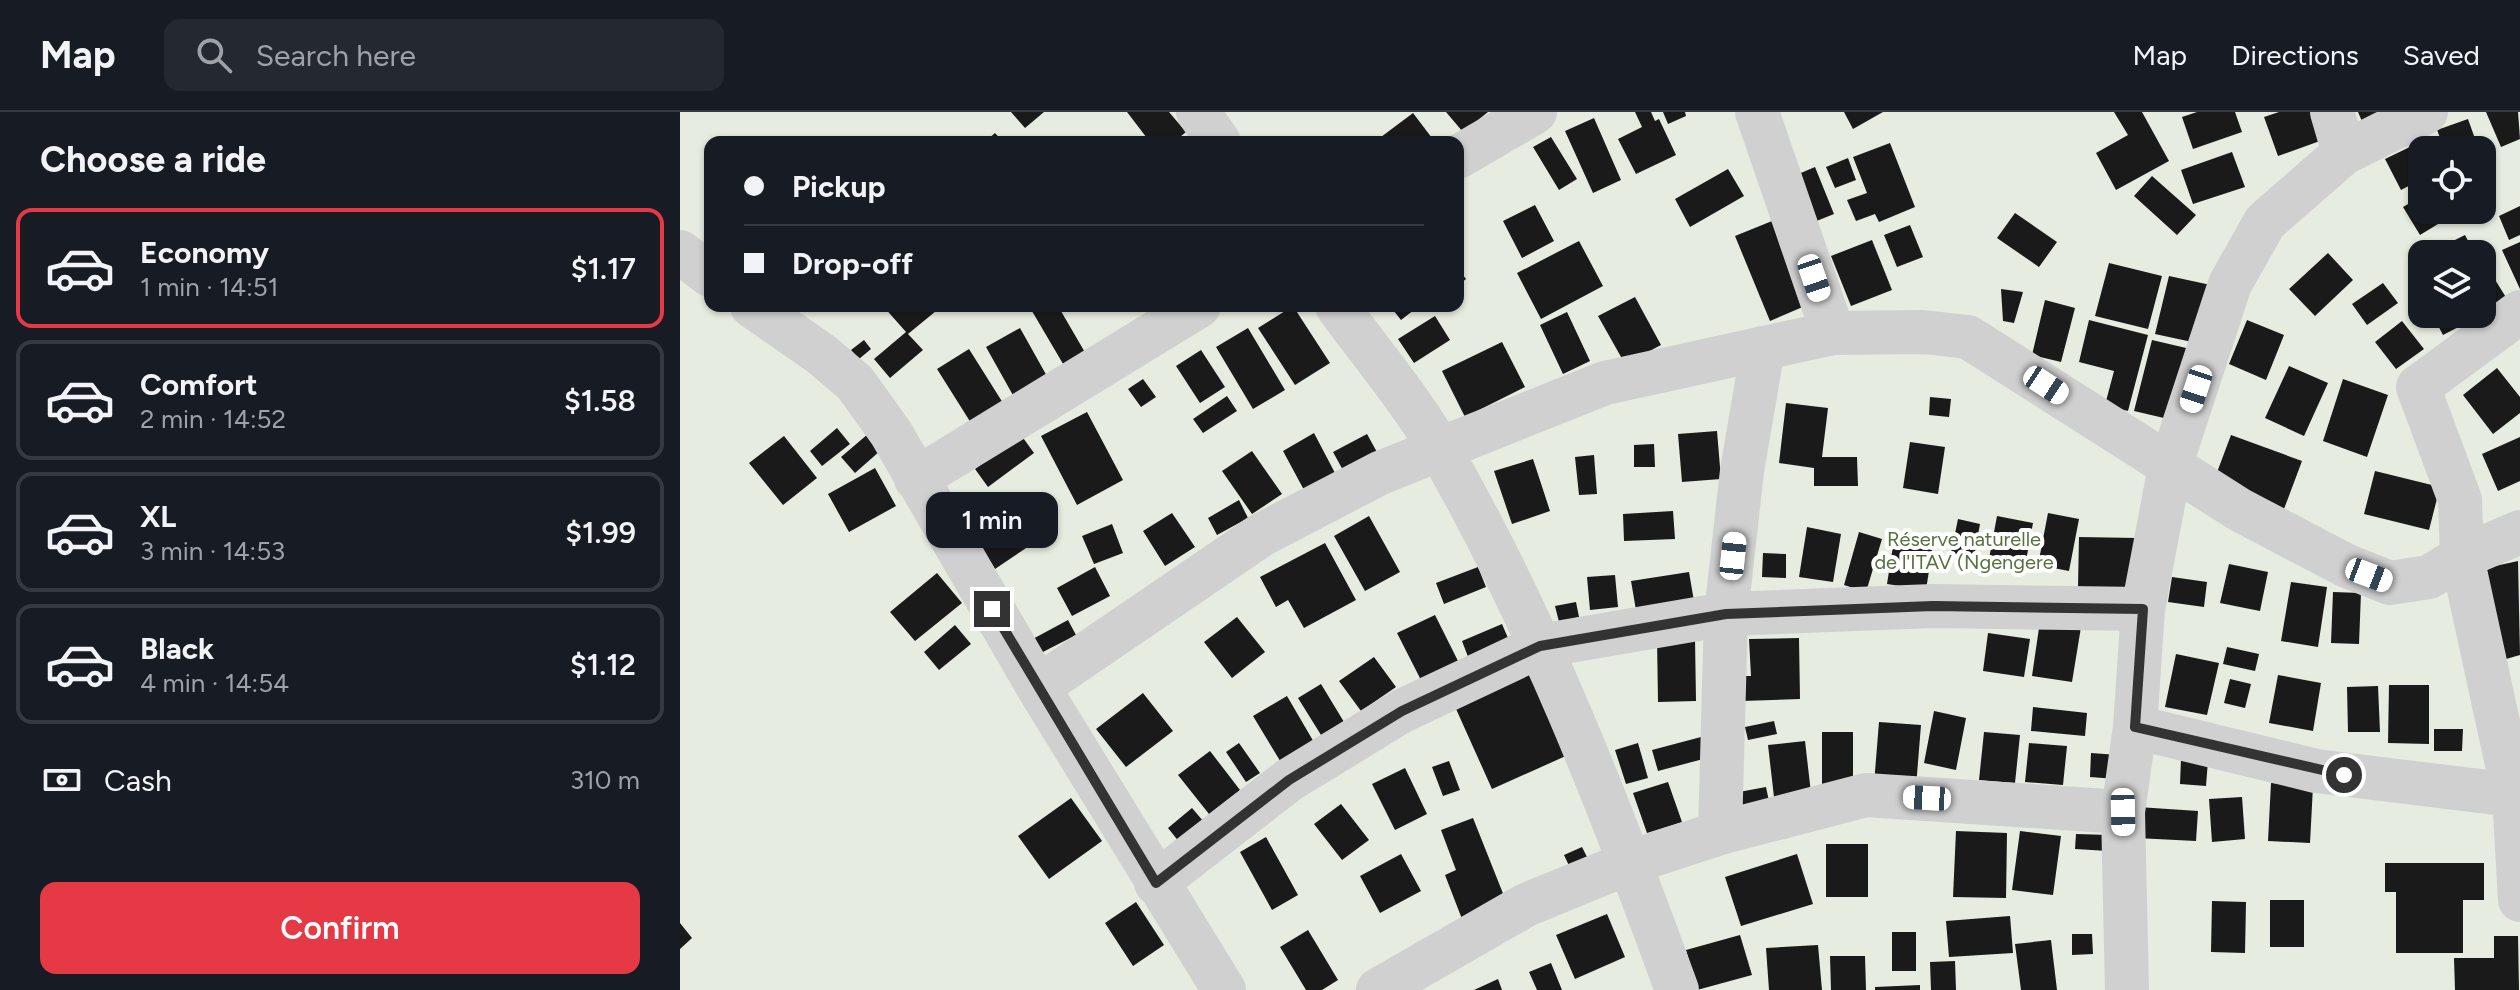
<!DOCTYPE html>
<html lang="en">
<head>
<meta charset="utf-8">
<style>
  :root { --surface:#171b24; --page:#242831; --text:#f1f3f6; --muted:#9ea1a6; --line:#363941; --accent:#e63946 }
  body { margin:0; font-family:Figtree,sans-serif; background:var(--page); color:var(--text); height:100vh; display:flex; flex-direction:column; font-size:30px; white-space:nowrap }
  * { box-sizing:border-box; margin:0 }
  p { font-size:26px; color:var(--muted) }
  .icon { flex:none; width:44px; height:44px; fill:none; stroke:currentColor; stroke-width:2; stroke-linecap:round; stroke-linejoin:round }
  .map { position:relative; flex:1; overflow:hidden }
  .drawer { display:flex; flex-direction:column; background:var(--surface); width:680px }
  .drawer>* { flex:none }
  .guide { position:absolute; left:24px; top:24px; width:760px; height:176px; border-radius:16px; box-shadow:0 2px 6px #0004; display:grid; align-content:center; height:176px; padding:0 40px; background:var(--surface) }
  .tools { position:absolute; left:1728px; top:24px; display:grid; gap:16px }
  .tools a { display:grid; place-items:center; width:88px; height:88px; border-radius:16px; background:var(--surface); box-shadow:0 2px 6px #0004; font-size:40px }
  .end { position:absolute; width:36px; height:36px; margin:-18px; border:10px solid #333; background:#fff; box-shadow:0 0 0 4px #fff }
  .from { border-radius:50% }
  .bubble { position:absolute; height:56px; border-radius:16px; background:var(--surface); box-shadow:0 2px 6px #0004; font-size:26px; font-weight:600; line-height:56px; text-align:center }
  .car { position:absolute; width:24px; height:48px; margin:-24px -12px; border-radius:10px; box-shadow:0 0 6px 2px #0007; background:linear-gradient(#fff 24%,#345 0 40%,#fff 0 76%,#345 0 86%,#fff 0) }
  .guide b { display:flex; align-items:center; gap:28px; height:76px; font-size:30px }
  .guide b+b { border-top:2px solid var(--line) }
  .guide i { width:20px; height:20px; background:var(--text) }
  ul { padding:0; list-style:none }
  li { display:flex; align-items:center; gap:24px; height:120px; margin:0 16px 12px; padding:0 24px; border:4px solid var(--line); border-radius:16px }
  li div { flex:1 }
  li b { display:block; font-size:30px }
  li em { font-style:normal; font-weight:600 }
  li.on { border-color:var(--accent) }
  li>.icon { width:72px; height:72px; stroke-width:1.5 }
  h2 { padding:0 40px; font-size:36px; line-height:96px }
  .pay { display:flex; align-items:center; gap:20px; height:88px; padding:0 40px; font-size:30px }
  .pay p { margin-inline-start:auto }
  .primary-button { display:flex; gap:16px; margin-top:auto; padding:16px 40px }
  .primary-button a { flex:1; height:92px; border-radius:16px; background:var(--accent); color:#fff; font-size:32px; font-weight:600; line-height:92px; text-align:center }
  header { display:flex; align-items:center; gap:48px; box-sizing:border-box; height:112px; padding:0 40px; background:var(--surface); border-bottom:2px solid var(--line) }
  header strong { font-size:38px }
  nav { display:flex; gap:44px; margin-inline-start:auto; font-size:28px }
  .search { width:560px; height:72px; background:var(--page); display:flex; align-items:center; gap:20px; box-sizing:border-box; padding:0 28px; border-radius:16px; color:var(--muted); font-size:30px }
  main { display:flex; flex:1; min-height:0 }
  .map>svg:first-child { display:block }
  .green { fill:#e6ecdf; fill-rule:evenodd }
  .building { fill:#1a1a1a }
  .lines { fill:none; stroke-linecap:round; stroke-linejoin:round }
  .minor { stroke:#d0d0d0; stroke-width:44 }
  .route { stroke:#333; stroke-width:10 }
  .labels { text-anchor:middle; stroke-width:8; stroke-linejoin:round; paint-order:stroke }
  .park-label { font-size:20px; fill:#56703f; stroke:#fff }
</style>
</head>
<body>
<header>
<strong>Map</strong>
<div class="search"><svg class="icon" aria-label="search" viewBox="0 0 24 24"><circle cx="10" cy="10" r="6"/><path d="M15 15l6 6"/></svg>Search here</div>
<nav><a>Map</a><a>Directions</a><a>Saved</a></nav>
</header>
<main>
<section class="drawer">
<h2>Choose a ride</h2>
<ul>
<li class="on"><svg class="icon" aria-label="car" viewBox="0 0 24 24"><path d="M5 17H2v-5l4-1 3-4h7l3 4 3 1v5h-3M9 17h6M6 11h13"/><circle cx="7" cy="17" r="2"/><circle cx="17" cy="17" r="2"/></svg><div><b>Economy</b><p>1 min · 14:51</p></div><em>$1.17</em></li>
<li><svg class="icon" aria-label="car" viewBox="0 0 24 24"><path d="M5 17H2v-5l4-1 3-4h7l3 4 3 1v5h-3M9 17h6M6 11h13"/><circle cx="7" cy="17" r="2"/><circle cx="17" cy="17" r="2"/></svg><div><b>Comfort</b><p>2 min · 14:52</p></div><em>$1.58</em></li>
<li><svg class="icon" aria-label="car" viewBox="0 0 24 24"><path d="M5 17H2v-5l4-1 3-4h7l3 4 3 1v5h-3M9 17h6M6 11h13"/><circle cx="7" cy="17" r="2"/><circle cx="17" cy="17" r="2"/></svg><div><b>XL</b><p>3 min · 14:53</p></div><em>$1.99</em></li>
<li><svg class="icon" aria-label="car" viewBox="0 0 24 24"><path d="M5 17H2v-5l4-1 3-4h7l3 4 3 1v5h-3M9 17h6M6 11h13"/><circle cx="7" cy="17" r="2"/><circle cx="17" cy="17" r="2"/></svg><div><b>Black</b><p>4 min · 14:54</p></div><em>$1.12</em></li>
</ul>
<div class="pay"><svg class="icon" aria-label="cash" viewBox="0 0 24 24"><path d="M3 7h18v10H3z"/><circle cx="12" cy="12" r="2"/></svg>Cash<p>310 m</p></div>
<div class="primary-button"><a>Confirm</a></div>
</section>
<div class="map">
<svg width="1840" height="878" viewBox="0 0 1840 878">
  <rect width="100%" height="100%" fill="#fff"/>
  <!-- green -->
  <path class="green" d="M0 0H1840V878H0ZM30 30H778V194H30ZM1742 38H1802V98H1742ZM1742 142H1802V202H1742Z"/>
  <!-- building -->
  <path class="building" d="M331 0H364L345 16Z
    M447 0H489L506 20 494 30H470Z
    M766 0H808L783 20Z
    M955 0H971L975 9 979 7 996 43 956 62 938 27 962 15Z
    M983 0H1005L1006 4 988 12Z
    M1164 0H1203L1173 17Z
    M1434 0H1462L1489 49 1436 78 1416 41 1448 23Z
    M1517 0H1555L1562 20 1513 37 1502 5Z
    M1599 0H1643L1651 25 1598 44 1584 5Z
    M1678 0H1699L1684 14Z
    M1806 0H1838L1840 27 1821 35Z
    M733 1 755 30H705L701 25Z
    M914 6 941 68 913 81 885 19Z
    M1788 7 1799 38H1765L1757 18Z
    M315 21 323 30H305Z
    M871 25 897 67 879 78 853 35Z
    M1210 31 1235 95 1199 110 1195 102 1176 109 1167 88 1187 81 1173 45Z
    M1736 32 1742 43V67L1721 78 1705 47Z
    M1552 40 1565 75 1513 92 1501 58Z
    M1168 46 1176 68 1155 76 1146 55Z
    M1135 55 1154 102 1134 110 1116 63Z
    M1048 57 1064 84 1010 115 995 87Z
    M1472 64 1516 103 1497 123 1454 84Z
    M1742 84V98H1781L1740 123 1723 95Z
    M855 93 874 129 842 146 823 109Z
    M1840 94V123L1829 128 1819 104Z
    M1335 101 1377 130 1359 155 1317 126Z
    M1097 107 1132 191 1090 209 1055 124Z
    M1230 113 1243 145 1217 155 1204 123Z
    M1785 123 1795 142H1747Z
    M1192 128 1212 178 1171 194 1151 144Z
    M899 129 923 174 861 207 837 161Z
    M1840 130V177L1822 138Z
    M1648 141 1673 168 1635 204 1609 177Z
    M1742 144V172L1731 150Z
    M1429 151 1482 164 1468 217 1415 204Z
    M778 157 786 167 778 173Z
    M1812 163 1829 190 1807 202 1802 194V169Z
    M1489 164 1540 175 1526 233 1475 222Z
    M1703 171 1718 191 1687 213 1672 192Z
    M1321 177 1343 180 1334 211 1323 209Z
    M955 185 981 233 945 252 918 204Z
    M1365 188 1395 196 1381 250 1352 243Z
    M203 194H252L256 199 228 222 243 238 210 266 194 247 226 220Z
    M349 194H378L410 249 389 262Z
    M613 194 650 251 615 273 578 216Z
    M710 194H739L721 208Z
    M887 200 910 249 883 262 860 213Z
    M1752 202H1784L1788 210 1763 223Z
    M755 204 770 228 734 251 718 227Z
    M1409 208 1468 223 1448 299 1425 293 1434 259 1399 250Z
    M1567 208 1604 223 1586 268 1549 252Z
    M1722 209 1744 237 1716 257 1695 230Z
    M340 216 368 266 334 285 306 235Z
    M568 216 605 278 573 297 536 235Z
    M184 228 191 237 179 247 171 238Z
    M1472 228 1519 239 1501 310 1454 299Z
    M822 230 845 275 785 305 762 259Z
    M289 237 323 291 291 311 257 257Z
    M521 238 545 275 520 291 496 254Z
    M1609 254 1648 271 1624 324 1585 306Z
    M1817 256 1840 285V301L1813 322 1783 283Z
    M463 267 476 285 461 295 448 277Z
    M1663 267 1708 283 1687 345 1643 329Z
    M547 284 557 299 523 321 513 307Z
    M1250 285 1271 287 1269 305 1249 303Z
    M1106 291 1148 296 1142 345H1177L1178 374H1134V356L1099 351Z
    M407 300 443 368 397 393 361 324Z
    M157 316 170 332 142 354 130 339Z
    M195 316 209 331 175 361 161 345Z
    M1037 319 1041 367 1002 370 998 322Z
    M634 321 655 361 624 378 603 339Z
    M687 322 698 342 664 360 653 340Z
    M341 323 354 341 308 375 295 357Z
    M1551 323 1622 349 1601 405 1530 379Z
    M104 324 137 366 103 393 69 351Z
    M1840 325V369L1818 379 1802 342Z
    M1230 330 1265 335 1258 382 1223 376Z
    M974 332 975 355H954V333Z
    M572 339 602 382 572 402 542 359Z
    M914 343 917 382 899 383 895 345Z
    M853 347 870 399 832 412 814 359Z
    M195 356 216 394 169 420 148 382Z
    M1695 359 1760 375 1749 418 1684 402Z
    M559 388 568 406 537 423 528 406Z
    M304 392 320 415 337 404 355 430 315 457 282 407Z
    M993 399 995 427 944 429 943 402Z
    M492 401 515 435 485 454 463 419Z
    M1368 401 1399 407 1389 459 1358 453Z
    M689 404 720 460 685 479 654 424Z
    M1317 404 1353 411 1345 454 1309 447Z
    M1278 407 1300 412 1294 445 1271 441Z
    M432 412 443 441 414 452 402 424Z
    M1127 415 1161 422 1153 470 1119 465Z
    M1179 420 1202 427 1186 480 1164 473Z
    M1399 425 1457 426 1456 476 1398 475Z
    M1214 428 1253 433 1246 478 1207 472Z
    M645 431 676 488 624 516 608 488 596 495 580 465Z
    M1083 441 1106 442V466L1082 465Z
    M1838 449 1840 543 1826 547 1806 456Z
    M1549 452 1588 460 1580 499 1540 491Z
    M415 455 430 484 392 504 377 476Z
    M798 455 806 475 764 492 756 471Z
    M1009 460 1015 495 957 504 951 469Z
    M257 461 282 491 235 529 210 500Z
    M935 463 938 495 910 498 907 465Z
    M1492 465 1527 470 1524 495 1488 490Z
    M1611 470 1647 475 1638 535 1601 529Z
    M1653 480 1681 481 1679 532 1651 531Z
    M896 490 899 505 879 510 875 494Z
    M755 503 780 553 743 572 717 521Z
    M557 505 585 540 552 566 524 530Z
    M388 508 396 523 357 543 349 529Z
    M1360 509 1401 515 1392 570 1352 564Z
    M822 512 831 533 790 550 782 529Z
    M275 513 291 532 259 558 244 540Z
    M1308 521 1350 527 1344 565 1303 559Z
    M977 526H1015L1016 589 978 590Z
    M1119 526 1120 587 1062 589 1060 564H1071L1069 527Z
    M1547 535 1579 542 1575 559 1543 552Z
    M1496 542 1539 551 1527 603 1485 595Z
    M694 545 716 575 681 599 659 569Z
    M848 555 888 643 812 677 772 588Z
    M1598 563 1641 571 1633 619 1589 611Z
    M1550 567 1571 572 1565 596 1544 591Z
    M641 572 664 610 641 623 618 586Z
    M1709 573H1749V632L1708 631Z
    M1698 574 1700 620H1668L1667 575Z
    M463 581 493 619 446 655 416 617Z
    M607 584 635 632 602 652 573 604Z
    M1353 595 1407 601 1405 624 1351 619Z
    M1254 599 1286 606 1276 658 1244 651Z
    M1094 609 1097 622 1068 628 1065 615Z
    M1199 610 1241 613 1236 675 1194 672Z
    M1754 617H1783L1782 639H1754Z
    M1142 620H1173V675H1142Z
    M1304 620 1340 623 1335 671 1299 668Z
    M1021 625 1027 646 978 659 972 638Z
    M1125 629 1131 681 1094 685 1088 633Z
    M559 631 580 661 566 670 546 640Z
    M958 631 968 666 946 672 935 638Z
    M1349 631 1387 634 1383 673 1345 670Z
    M530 639 560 678 529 702 498 663Z
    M1411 641 1438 643 1436 667 1410 665Z
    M1501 647 1528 649 1526 674 1500 672Z
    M769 649 780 678 763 684 752 655Z
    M725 656 747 702 715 718 692 672Z
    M988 670 1002 710 967 721 953 681Z
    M1591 671 1633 674 1630 731 1588 729Z
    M1086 675 1090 694 1063 700 1059 680Z
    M1562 685 1565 727 1532 730 1529 687Z
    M391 686 422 729 369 767 338 724Z
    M661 692 689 728 662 748 634 712Z
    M1458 695 1518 699 1516 729 1456 726Z
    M512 696 524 710 500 731 488 716Z
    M793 706 826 789 782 807 765 763 776 758 761 718Z
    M1276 719 1327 721 1326 786 1273 785Z
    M1340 719 1381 724 1373 783 1332 778Z
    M1396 722 1430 723 1428 739 1395 737Z
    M586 725 618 783 592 798 560 740Z
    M1146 732H1188V785H1146Z
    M902 735 910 751 892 760 884 743Z
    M721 742 741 779 700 801 680 764Z
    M1117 742 1133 792 1061 814 1045 765Z
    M1705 751H1804V788H1783V841H1716V780H1705Z
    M1590 788H1624V835H1590Z
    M1532 789 1566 790 1565 841 1531 840Z
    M456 790 484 833 453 854 425 811Z
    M927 802 945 845 895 867 876 823Z
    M1330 804 1333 841 1269 845 1266 809Z
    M0 811 12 826 0 837Z
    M628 818 658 868 642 878H626L600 835Z
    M1212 820H1236V859H1212Z
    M1392 822H1412L1413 842 1392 843Z
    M1060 823 1072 863 1017 878 1006 838Z
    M1814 824H1838L1839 878H1775L1774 846H1814Z
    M1371 828 1377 878H1341L1335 832Z
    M1138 833 1142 878H1089L1086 836Z
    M1150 844H1185L1186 878H1151Z
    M1275 849 1276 878H1251L1250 850Z
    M871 851 882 878H857L849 860Z
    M818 867 822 878H794Z
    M1240 873V878H1195V875Z"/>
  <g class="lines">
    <!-- minor -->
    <path class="minor" d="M518 0 539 30
      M1077 0 1153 221
      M1652 0 1664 41
      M778 45 855 0
      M0 140 30 163
      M72 194 141 242 175 271 211 321 358 575 544 878
      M657 194C691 241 731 288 760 338 858 508 930 694 997 878
      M1840 200 1738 275 1780 388 1782 445 1834 684 1840 788
      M236 367 519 194
      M358 575 581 423 700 361 925 271 1153 221 1243 220 1288 225 1560 398 1667 454 1710 471 1749 465 1782 445 1840 420
      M1455 615 1636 659 1840 684
      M1040 721 1046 502 1062 359 1083 236
      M476 771 609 668 722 599 860 534 1046 502 1253 494 1463 497
      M698 878 846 793 951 750 1040 721 1186 683 1443 700
      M1447 878 1443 700 1455 615 1463 497 1490 355 1550 172 1585 110 1664 41 1746 0"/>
  </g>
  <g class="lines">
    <!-- route -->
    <path class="route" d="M312 497 476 771 609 668 722 599 860 534 1046 502 1253 494 1463 497 1455 615 1664 663"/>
  </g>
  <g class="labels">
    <!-- park labels -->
    <g class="park-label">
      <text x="1284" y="434">Réserve naturelle<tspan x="1284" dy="23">de l'ITAV (Ngengere</tspan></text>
    </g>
  </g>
</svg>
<div class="tools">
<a><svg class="icon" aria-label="locate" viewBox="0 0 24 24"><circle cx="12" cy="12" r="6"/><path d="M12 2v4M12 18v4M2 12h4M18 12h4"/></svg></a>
<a><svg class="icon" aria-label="layers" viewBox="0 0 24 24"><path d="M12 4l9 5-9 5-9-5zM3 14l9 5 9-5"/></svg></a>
</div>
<i class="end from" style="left:1664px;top:663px"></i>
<i class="end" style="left:312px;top:497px"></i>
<div class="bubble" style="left:246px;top:380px;width:132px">1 min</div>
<i class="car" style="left:1134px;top:166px;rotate:161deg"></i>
<i class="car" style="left:1366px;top:273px;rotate:123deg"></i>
<i class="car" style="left:1516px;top:277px;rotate:198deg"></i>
<i class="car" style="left:1053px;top:444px;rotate:6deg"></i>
<i class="car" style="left:1689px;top:463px;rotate:111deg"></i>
<i class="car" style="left:1247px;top:686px;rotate:273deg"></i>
<i class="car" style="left:1443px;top:700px;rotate:179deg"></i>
<div class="guide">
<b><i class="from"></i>Pickup</b>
<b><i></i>Drop-off</b>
</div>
</div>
</main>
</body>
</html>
